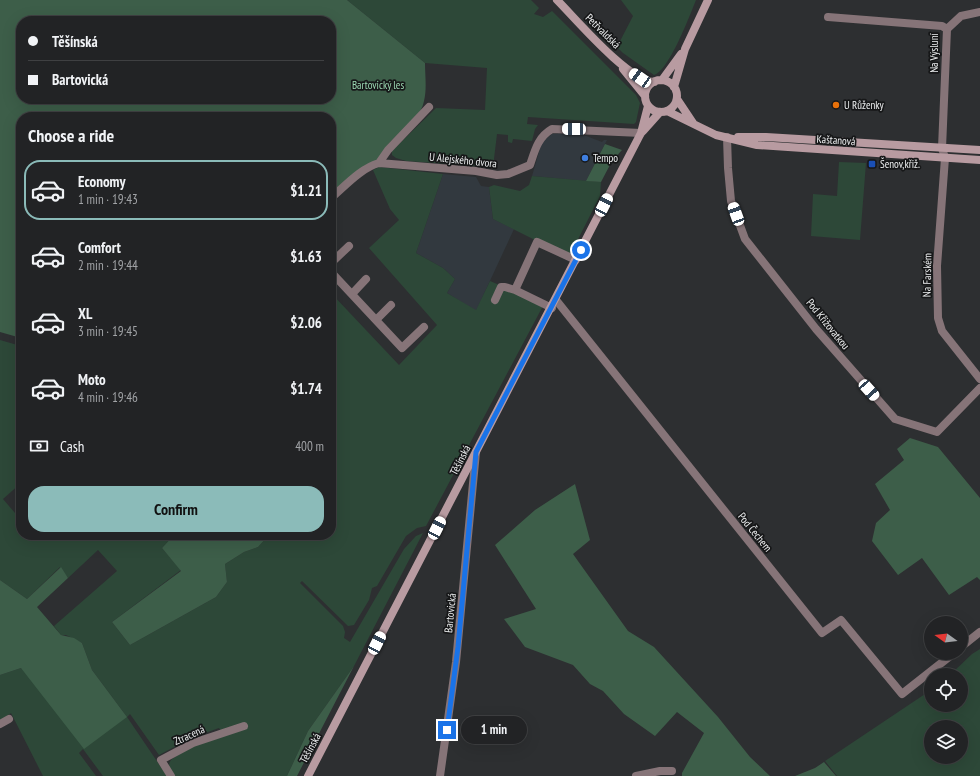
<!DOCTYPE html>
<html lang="en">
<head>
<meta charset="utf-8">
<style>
  :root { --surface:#222325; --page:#2a2b2d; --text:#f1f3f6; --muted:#a2a4a7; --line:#3f4042; --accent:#8bbbb9 }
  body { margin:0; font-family:"PT Sans Narrow",sans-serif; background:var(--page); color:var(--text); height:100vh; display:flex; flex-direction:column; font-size:15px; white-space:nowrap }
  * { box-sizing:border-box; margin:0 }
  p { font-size:13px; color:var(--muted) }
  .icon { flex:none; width:22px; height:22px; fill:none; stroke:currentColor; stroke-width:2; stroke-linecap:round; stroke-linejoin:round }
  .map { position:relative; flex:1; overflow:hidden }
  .panel { position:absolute; left:16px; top:112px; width:320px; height:428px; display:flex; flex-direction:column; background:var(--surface); border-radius:16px; box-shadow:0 4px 16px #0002,0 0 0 1px var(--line) }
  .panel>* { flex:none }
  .top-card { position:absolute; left:16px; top:16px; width:320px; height:88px; border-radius:16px; box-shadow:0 4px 16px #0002,0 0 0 1px var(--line); display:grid; align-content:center; height:88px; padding:0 12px; background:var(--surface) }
  .needle { width:26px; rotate:285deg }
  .fabs { position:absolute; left:924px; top:616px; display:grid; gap:8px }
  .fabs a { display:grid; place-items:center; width:44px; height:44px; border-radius:50%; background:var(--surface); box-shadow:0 4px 16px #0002,0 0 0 1px var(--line); font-size:20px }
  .end { position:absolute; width:18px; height:18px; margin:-9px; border:5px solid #1a73e8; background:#fff; box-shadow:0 0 0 2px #fff }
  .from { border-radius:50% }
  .bubble { position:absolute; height:28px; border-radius:14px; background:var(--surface); box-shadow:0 4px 16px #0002,0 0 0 1px var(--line); font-size:13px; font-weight:700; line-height:28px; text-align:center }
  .car { position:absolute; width:12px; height:24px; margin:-12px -6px; border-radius:5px; box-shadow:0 0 3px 1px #0007; background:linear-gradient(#fff 24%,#345 0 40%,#fff 0 76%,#345 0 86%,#fff 0) }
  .top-card b { display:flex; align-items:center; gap:14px; height:38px; font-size:15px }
  .top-card b+b { border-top:1px solid var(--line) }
  .top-card i { width:10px; height:10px; background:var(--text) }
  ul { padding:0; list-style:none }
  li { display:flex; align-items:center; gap:12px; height:60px; margin:0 8px 6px; padding:0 4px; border:2px solid transparent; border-radius:16px }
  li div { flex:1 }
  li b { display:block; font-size:15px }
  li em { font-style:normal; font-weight:700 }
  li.current { border-color:var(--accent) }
  li>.icon { width:36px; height:36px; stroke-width:1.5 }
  h2 { padding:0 12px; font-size:18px; line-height:48px }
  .pay { display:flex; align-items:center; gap:10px; height:44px; padding:0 12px; font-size:15px }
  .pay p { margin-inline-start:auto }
  .action { display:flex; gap:8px; margin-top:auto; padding:8px 12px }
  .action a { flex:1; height:46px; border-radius:16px; background:var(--accent); color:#111; font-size:16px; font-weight:700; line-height:46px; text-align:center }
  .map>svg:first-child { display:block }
  .built { fill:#32393f }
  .green { fill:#2d4838; fill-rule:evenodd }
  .forest { fill:#3d5e49; fill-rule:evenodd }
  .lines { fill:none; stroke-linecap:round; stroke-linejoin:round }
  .street { stroke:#867478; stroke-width:8 }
  .secondary { stroke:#b89ba1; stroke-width:8 }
  .route { stroke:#1a73e8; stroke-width:5 }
  .food-dot { fill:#e8710a; stroke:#161718; stroke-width:1.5 }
  .shop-dot { fill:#3f7fe0; stroke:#161718; stroke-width:1.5 }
  .transit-dot { fill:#1a4fb4; stroke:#161718; stroke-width:1.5 }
  .labels { text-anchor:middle; stroke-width:3.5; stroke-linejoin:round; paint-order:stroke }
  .street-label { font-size:11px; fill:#eef0f1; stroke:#161718 }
  .park-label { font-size:11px; fill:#9cd8b3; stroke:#161718 }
  .poi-label { font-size:11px; fill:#eef0f1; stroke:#161718; text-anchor:start }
</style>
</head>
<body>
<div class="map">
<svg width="980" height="776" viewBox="0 0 980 776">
  <rect width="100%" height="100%" fill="#2d2f31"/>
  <!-- built -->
  <path class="built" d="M566 133 581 134 602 142 604 140H607L586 181 532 176 542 142 552 134Z
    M443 174 476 177 481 186 489 187 493 219 514 229 476 311 447 293 455 279 443 268 416 253Z"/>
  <!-- green -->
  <path class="green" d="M347 0H531L539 8 534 14 543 17 552 11 636 95 640 103 636 122 634 124 528 117 527 124 538 125 535 129 532 141 513 139 512 143 508 142V135L497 134 493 167 406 161 396 158 392 155V151L436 108 485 110 487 68 425 63Z
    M621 0H696C690 15 669 71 654 75L623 53 617 47 633 16Z
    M839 162 866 163 860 240 811 236 813 194 837 196Z
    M379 167 443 174 416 253 443 268 455 279 447 293 476 310 490 281 544 304 426 526 417 528 406 536 377 586 372 588 369 600 354 625 348 626 302 581 300 583 343 626 345 632 344 638 350 642 404 549 416 536 423 533 354 666 308 731 287 776H175C171 770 166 765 172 759L194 744 223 734 219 728 191 738 159 755 130 714 127 717 167 776H103L83 749 79 753 96 776H43L11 713 0 721V675L21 668 127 717 92 670 82 643 66 635H61L54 626 117 571 98 550 68 578 60 567 27 599 0 580V340L21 346V483L3 499 21 520V535H174L162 548 181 570 112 622 130 645 216 597 227 582 225 564 244 552 258 547 269 535H331V465L333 462 331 460V293L399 365 437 325 369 248 399 220 390 209 373 170Z
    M532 176 601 182 600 196 569 257 493 219 489 187 494 185 520 191 529 185Z
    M980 649V776H837L825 761 931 690V705H961V675H950L972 654ZM931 727H961V757H931Z"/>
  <!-- forest -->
  <path class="forest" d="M0 0H347L425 63C425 75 427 89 424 101 419 127 383 137 379 163L331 198V117H21V338L0 332ZM21 21H331V99H21Z
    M605 144 622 150 612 161 601 182 586 181Z
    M910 438 938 447 980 498V580L977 577 949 595 922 558 898 575 872 541 876 523 890 510 875 484 904 460 897 449Z
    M575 484 590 540 573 554 628 631 654 647 718 717 750 757 770 776H682V773L704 733 677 712 655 736 624 714 603 691 590 684 573 665 525 647 504 619 536 609 495 545 535 510Z
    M174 535H269L258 547 244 552 225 564 227 582 216 597 130 645 112 622 181 571 162 548Z
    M61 567 68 578 37 607 61 635 74 638 82 643 92 670 127 717 84 749 21 668 0 675V580L27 599Z
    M354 666 297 776H287L308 731Z
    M824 762 836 776H795L815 768Z"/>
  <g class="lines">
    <!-- street -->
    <path class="street" d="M828 17 942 26 947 29 942 148 945 158 937 266 938 318 942 331 980 379
      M947 29 961 16 980 12
      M727 137 728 168 731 201 745 239 816 329 895 419 937 432 980 388
      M379 163 388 150 429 107
      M331 198C345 186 361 168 379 163L476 171 497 175 508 174 530 165C535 150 538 137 552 129L641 133
      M331 263 349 246
      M331 272 402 348 424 327
      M352 294 366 279
      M495 300 501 287H505L515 290
      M556 300 822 633 841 620 902 694 954 653
      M552 308 515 290 537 242 576 260
      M376 320 391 305
      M961 647 980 632
      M0 724 9 719
      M171 776 161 760 193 743 244 726
      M440 776 456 662 476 452
      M636 776 660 771H672"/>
    <!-- secondary -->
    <path class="secondary" d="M557 0C576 19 628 81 654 82
      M623 69 645 96
      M662 80 681 54
      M645 96a16 16 0 1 1 32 0a16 16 0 1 1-32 0Z
      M674 87 685 49 708 0
      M677 99 693 123
      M667 111 716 135 757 145 980 160
      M643 131 660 112
      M738 137H766L980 150
      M308 776 641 133 648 106"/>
  </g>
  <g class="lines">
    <!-- route -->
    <path class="route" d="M447 730 458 647 476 452 581 250"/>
  </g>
  <!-- markers -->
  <circle class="food-dot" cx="836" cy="105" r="4"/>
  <circle class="shop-dot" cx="585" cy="158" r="4"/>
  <rect class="transit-dot" x="868" y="160" width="8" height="8" rx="2"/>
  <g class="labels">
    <!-- street labels -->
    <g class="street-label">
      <text transform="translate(603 31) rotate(45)" y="4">Petřvaldská</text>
      <text transform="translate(934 53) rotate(-90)" y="4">Na Výsluní</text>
      <text transform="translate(836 140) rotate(4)" y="4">Kaštanová</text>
      <text transform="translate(463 160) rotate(6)" y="4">U Alejského dvora</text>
      <text transform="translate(927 275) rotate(-89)" y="4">Na Farském</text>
      <text transform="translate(828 324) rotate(51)" y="4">Pod Křižovatkou</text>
      <text transform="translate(460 460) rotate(-63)" y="4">Těšínská</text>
      <text transform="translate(755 532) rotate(51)" y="4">Pod Čechem</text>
      <text transform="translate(450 613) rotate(-84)" y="4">Bartovická</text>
      <text transform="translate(189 735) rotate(-24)" y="4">Ztracená</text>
      <text transform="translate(310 748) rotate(-62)" y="4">Těšínská</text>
    </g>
    <!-- park labels -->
    <g class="park-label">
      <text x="378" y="89">Bartovický les</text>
    </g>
    <!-- poi labels -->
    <g class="poi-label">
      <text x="844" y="109">U Růženky</text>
      <text x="593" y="162">Tempo</text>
      <text x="880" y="168">Šenov,křiž.</text>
    </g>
  </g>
</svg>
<div class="fabs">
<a><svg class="needle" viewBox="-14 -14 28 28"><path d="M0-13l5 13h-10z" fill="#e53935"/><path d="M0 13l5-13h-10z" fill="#a2a4a7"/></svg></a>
<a><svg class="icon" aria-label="locate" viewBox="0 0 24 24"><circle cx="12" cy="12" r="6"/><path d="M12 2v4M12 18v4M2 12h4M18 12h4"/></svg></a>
<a><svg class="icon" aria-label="layers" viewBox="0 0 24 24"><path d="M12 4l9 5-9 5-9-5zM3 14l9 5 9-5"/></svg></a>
</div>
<i class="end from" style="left:581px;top:250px"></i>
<i class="end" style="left:447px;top:730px"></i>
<div class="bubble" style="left:461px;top:716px;width:66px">1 min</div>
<i class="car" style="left:640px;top:78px;rotate:305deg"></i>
<i class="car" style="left:574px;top:129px;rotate:271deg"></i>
<i class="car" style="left:604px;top:205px;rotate:27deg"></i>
<i class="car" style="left:736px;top:214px;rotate:340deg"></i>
<i class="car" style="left:869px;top:390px;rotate:138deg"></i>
<i class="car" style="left:437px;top:528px;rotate:27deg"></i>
<i class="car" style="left:377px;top:643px;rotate:27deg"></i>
<div class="top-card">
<b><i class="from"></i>Těšínská</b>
<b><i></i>Bartovická</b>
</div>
<section class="panel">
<h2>Choose a ride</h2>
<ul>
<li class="current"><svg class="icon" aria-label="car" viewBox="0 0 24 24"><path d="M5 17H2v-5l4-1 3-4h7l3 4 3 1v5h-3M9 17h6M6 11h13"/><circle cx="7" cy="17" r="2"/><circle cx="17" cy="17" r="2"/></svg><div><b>Economy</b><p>1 min · 19:43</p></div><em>$1.21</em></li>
<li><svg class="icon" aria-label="car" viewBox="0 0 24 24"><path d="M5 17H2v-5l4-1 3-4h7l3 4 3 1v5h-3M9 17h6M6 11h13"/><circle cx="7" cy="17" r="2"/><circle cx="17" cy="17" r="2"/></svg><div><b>Comfort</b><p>2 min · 19:44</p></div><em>$1.63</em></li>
<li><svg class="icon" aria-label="car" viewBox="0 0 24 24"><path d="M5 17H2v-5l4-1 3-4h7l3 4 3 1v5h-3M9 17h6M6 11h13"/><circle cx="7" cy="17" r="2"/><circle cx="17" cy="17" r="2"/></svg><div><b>XL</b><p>3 min · 19:45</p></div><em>$2.06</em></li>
<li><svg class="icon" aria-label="car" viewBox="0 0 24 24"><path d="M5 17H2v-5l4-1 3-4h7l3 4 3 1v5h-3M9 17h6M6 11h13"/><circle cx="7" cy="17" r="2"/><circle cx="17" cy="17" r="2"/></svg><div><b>Moto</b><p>4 min · 19:46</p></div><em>$1.74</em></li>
</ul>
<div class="pay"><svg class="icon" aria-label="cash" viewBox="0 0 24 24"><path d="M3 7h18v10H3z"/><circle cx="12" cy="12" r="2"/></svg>Cash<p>400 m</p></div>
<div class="action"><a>Confirm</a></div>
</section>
</div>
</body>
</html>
